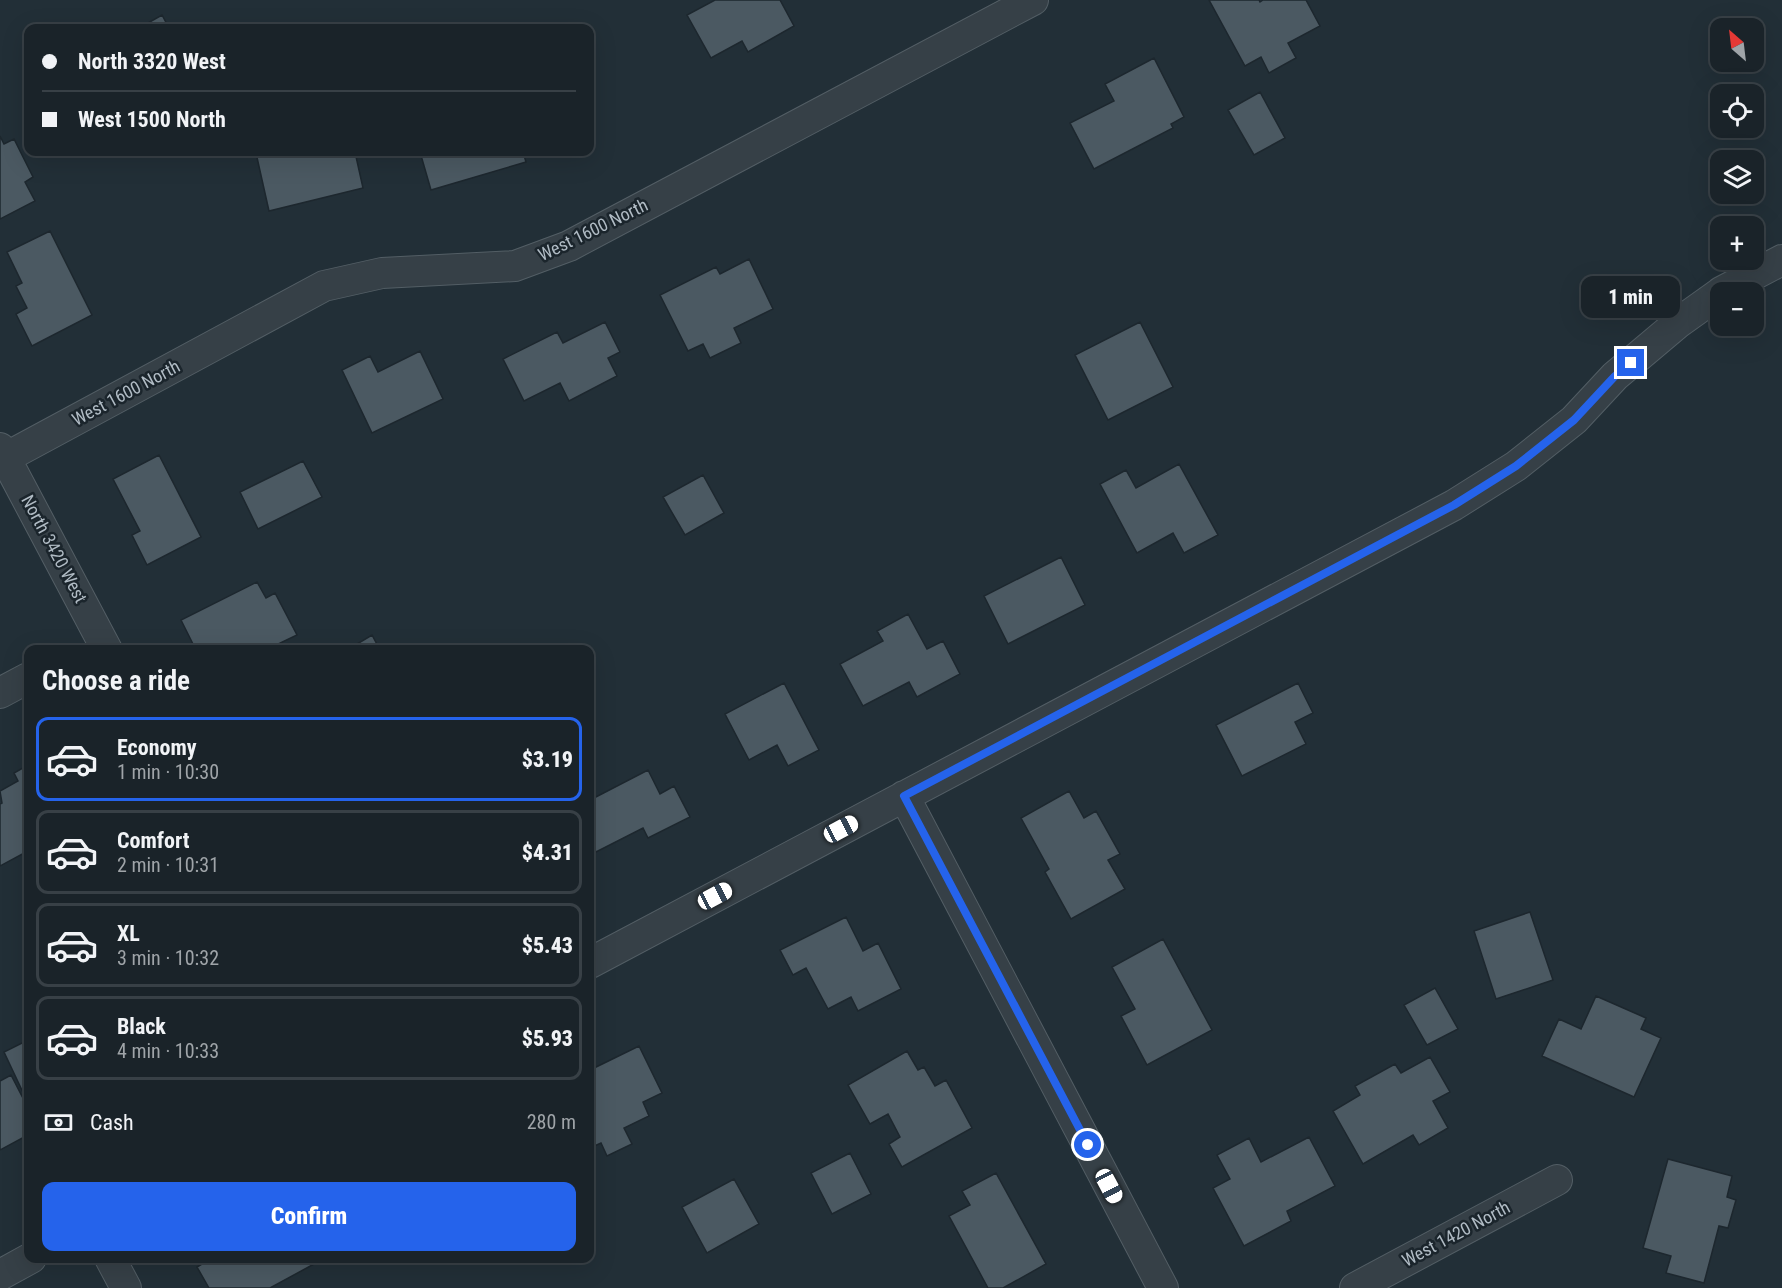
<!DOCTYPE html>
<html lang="en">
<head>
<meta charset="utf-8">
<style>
  :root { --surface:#1a2329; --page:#232b31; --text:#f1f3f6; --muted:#9fa4a8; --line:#384046; --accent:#2563eb }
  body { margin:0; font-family:"Roboto Condensed",sans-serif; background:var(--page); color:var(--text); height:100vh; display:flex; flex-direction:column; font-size:22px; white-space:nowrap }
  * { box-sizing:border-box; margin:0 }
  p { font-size:20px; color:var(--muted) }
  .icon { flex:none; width:33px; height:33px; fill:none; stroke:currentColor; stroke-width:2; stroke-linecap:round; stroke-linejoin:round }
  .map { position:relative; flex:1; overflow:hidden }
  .details { position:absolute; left:24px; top:645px; width:570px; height:618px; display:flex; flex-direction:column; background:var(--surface); border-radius:12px; box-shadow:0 6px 24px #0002,0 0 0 2px var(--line) }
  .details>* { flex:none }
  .guide { position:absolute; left:24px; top:24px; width:570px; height:132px; border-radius:12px; box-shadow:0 6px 24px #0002,0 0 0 2px var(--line); display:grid; align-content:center; height:132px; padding:0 18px; background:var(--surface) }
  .needle { width:39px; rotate:332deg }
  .controls { position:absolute; left:1710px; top:18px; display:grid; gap:12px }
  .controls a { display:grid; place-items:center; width:54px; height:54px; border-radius:12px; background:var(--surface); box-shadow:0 6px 24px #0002,0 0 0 2px var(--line); font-size:30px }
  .end { position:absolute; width:27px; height:27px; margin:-14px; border:8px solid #2563eb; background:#fff; box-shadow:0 0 0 3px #fff }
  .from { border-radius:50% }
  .bubble { position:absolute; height:42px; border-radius:12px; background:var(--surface); box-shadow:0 6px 24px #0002,0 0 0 2px var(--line); font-size:20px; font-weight:800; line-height:42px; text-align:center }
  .car { position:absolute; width:18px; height:36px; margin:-18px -9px; border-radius:8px; box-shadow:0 0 4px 2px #0007; background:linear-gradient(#fff 24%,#345 0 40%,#fff 0 76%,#345 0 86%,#fff 0) }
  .guide b { display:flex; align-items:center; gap:21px; height:57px; font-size:22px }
  .guide b+b { border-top:2px solid var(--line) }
  .guide i { width:15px; height:15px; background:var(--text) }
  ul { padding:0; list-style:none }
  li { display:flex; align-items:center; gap:18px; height:84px; margin:0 12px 9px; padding:0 6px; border:3px solid var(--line); border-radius:12px }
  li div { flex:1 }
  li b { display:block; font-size:22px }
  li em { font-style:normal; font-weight:800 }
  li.on { border-color:var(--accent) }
  li>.icon { width:54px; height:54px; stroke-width:1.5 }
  h2 { padding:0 18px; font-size:27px; line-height:72px }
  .pay { display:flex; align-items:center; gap:15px; height:66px; padding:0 18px; font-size:22px }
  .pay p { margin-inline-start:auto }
  .cta { display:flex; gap:12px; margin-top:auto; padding:12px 18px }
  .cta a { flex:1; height:69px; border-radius:12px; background:var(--accent); color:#fff; font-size:24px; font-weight:800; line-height:69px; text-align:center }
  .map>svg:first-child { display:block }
  .building { fill:#4b5962; stroke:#1d272e; stroke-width:1.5 }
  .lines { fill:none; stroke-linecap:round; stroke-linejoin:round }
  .minor-casing { stroke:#535e65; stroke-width:32 }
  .minor { stroke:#364047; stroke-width:30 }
  .route { stroke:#2563eb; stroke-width:8 }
  .labels { text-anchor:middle; stroke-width:5; stroke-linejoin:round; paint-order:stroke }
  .street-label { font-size:18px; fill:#b0bbc4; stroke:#1b252c }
</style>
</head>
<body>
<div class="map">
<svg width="1782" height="1288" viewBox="0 0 1782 1288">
  <rect width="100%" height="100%" fill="#222f37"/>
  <!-- building -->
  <path class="building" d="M715 0H780L794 26 748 52 742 41 711 58 687 15Z
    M1209 0H1259L1260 2 1263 0H1306L1320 26 1288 43 1296 58 1269 73 1261 57 1245 66Z
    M162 15 169 28H139Z
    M1154 58 1184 117 1171 124 1173 128 1094 169 1070 123 1114 101 1105 84Z
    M1260 92 1285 138 1254 155 1228 110Z
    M0 136 4 144 14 139 33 177 25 182 35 201 0 219Z
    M262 152H355L363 188 269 211 256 153Z
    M420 152H523L526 162 431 190Z
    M50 231 92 315 32 346 16 314 27 308 16 286 22 283 7 252Z
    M749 259 773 309 734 328 741 343 710 358 703 344 688 351 660 295 716 267 720 274Z
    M605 322 620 352 608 358 617 376 569 401 560 383 524 401 503 359 557 332 563 343Z
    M1140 322 1173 387 1108 420 1075 355Z
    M420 351 443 399 372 433 342 370 370 356 378 372Z
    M159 455 201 537 147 565 132 535 140 531 113 479Z
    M303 461 322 497 258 529 240 492Z
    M1179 464 1218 535 1184 553 1173 533 1137 553 1100 484 1126 470 1136 488Z
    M703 475 724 513 685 535 663 497Z
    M1061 557 1085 605 1008 644 984 596Z
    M257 582 266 598 275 593 297 635 278 644 281 650H196L181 620Z
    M908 614 927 649 943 641 960 674 917 697 909 682 863 706 840 664 883 641 877 631Z
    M372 635 380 650H347Z
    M784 683 819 750 788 766 777 745 749 760 725 714Z
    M1298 683 1313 713 1295 722 1306 744 1242 776 1216 725Z
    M28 765V851L0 866V804L2 803 0 791 18 781 14 773Z
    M648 770 660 794 674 786 690 817 648 838 643 828 596 852 590 839V800Z
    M1069 791 1084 818 1096 811 1120 854 1108 860 1125 889 1071 919 1045 872 1049 869 1021 818Z
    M1530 912 1553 980 1496 999 1474 931Z
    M846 917 863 951 878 943 901 989 858 1011 851 997 828 1009 806 968 793 975 780 950Z
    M1163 939 1212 1030 1147 1065 1121 1016 1135 1009 1112 967Z
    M1435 988 1458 1029 1427 1045 1404 1005Z
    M1596 996 1646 1018 1641 1029 1661 1038 1634 1097 1542 1056 1559 1019 1581 1029Z
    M28 1040V1103L4 1052Z
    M639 1046 662 1093 643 1102 649 1116 624 1128 632 1144 607 1156 601 1143 590 1148V1084L594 1082 590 1070Z
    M907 1051 918 1070 924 1067 935 1086 946 1080 972 1128 902 1167 889 1144 900 1137 888 1114 870 1124 848 1085Z
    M1430 1057 1450 1092 1433 1101 1448 1128 1419 1145 1413 1135 1363 1164 1333 1111 1360 1095 1355 1086 1395 1064 1401 1073Z
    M11 1075 28 1108V1135L0 1150V1081Z
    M1309 1137 1335 1186 1287 1211 1291 1221 1244 1246 1213 1188 1230 1179 1217 1155 1249 1138 1261 1162Z
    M850 1153 871 1194 832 1214 811 1173Z
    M1668 1159 1732 1176 1727 1197 1736 1200 1728 1228 1719 1226 1704 1283 1666 1273 1671 1256 1643 1248Z
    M996 1173 1046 1264 1003 1288H988L949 1216 970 1205 962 1191Z
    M734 1179 759 1224 707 1253 682 1207Z
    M212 1258H325L270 1288H209L197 1267Z"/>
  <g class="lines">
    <!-- minor casing -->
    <g class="minor-casing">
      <path id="minor" d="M1721 292 1782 260
        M0 448 107 650
        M5 458 324 286 382 273 515 266 569 246 1033 0
        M0 693 28 678
        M904 796 1163 1288
        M590 963 1454 505 1516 466 1574 420 1615 376 1678 323 1720 293
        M110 1258 126 1288
        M0 1275 31 1258
        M1355 1288 1557 1180"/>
    </g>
    <!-- minor -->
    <use href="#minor" class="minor"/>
  </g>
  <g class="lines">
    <!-- route -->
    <path class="route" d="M1088 1145 904 796 1454 505 1516 466 1574 420 1615 376 1631 363"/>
  </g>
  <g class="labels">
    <!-- street labels -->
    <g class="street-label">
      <text transform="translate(593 230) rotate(-26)" y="6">West 1600 North</text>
      <text transform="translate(126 393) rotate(-28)" y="6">West 1600 North</text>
      <text transform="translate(54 549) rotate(62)" y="6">North 3420 West</text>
      <text transform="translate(1456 1234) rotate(-28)" y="6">West 1420 North</text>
    </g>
  </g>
</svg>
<div class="controls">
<a><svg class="needle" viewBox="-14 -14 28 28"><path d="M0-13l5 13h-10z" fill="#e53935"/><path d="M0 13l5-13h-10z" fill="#9fa4a8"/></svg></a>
<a><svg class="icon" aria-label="locate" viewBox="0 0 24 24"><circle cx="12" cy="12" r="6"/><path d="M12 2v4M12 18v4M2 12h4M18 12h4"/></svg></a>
<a><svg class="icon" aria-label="layers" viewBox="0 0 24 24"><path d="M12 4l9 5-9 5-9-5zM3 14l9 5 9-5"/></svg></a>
<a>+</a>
<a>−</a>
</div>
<i class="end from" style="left:1088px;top:1145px"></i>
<i class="end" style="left:1631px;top:363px"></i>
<div class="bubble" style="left:1581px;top:276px;width:99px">1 min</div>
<i class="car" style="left:841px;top:829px;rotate:62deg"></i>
<i class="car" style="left:715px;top:896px;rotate:62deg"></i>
<i class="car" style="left:1109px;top:1186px;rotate:152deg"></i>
<div class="guide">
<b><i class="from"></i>North 3320 West</b>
<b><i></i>West 1500 North</b>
</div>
<section class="details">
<h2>Choose a ride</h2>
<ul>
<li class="on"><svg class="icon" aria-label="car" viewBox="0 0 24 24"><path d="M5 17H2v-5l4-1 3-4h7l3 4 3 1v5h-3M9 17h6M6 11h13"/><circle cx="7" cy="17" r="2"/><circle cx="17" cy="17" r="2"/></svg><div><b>Economy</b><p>1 min · 10:30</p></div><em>$3.19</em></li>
<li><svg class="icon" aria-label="car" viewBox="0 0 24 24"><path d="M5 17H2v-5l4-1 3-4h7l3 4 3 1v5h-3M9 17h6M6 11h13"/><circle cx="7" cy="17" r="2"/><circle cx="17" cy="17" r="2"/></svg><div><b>Comfort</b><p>2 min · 10:31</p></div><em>$4.31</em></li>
<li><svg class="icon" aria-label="car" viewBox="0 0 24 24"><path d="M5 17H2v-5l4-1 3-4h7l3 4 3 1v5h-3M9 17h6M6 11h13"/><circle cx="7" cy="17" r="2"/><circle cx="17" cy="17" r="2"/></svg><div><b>XL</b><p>3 min · 10:32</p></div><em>$5.43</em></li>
<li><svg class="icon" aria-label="car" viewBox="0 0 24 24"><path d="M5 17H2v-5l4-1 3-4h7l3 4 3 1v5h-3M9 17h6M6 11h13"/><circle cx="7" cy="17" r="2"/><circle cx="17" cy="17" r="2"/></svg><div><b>Black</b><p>4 min · 10:33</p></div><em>$5.93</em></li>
</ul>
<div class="pay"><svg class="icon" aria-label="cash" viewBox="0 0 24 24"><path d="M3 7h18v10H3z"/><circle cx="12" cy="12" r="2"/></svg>Cash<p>280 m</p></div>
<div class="cta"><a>Confirm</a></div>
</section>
</div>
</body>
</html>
